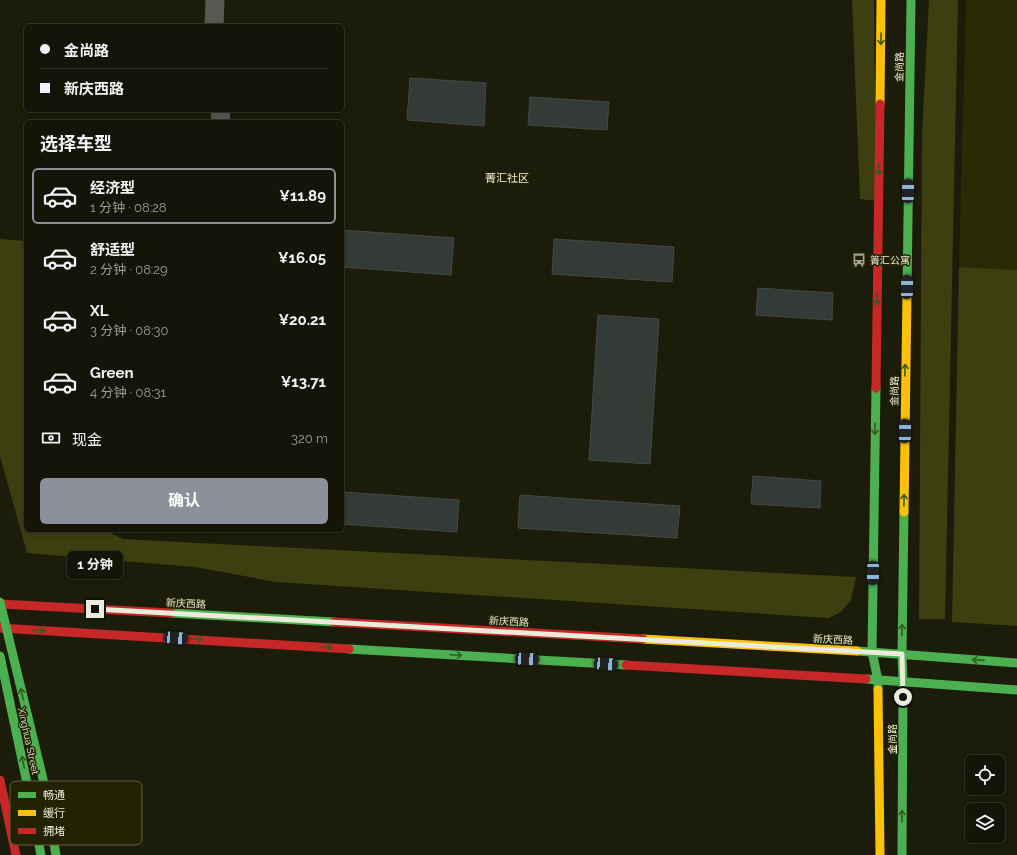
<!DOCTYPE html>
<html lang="zh">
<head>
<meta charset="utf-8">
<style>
  :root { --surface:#141508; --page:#1d1e12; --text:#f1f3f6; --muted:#9d9f9c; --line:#333429; --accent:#8c9099 }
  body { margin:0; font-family:Raleway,"Noto Sans SC",sans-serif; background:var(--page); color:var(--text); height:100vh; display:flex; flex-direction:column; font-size:15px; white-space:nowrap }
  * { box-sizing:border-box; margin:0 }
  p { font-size:13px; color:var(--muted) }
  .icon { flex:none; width:22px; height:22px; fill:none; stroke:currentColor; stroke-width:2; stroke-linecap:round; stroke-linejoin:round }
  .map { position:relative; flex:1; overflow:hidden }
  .panel { position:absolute; left:24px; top:120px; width:320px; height:412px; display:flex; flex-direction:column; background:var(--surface); border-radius:6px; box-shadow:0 2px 6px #0003,0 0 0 1px var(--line) }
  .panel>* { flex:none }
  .banner { position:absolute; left:24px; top:24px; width:320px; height:88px; border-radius:6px; box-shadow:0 2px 6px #0003,0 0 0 1px var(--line); display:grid; align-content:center; height:88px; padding:0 16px; background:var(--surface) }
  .buttons { position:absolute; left:965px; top:755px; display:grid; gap:8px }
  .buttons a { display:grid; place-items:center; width:40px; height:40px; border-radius:6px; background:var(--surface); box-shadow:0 2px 6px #0003,0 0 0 1px var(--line); font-size:20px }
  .end { position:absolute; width:18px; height:18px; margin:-9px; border:5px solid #eaecd9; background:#111; box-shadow:0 0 0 2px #111 }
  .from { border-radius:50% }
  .bubble { position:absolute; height:28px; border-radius:6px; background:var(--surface); box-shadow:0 2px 6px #0003,0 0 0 1px var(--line); font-size:13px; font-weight:700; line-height:28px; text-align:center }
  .car { position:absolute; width:12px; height:24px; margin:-12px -6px; border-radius:5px; box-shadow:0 0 3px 1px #0007; background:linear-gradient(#222 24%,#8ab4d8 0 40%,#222 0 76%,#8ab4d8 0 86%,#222 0) }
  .banner b { display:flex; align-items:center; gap:14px; height:38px; font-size:15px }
  .banner b+b { border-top:1px solid var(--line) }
  .banner i { width:10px; height:10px; background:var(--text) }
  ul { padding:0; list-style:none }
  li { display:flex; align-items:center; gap:12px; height:56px; margin:0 8px 6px; padding:0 8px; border:2px solid transparent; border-radius:6px }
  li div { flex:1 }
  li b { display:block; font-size:15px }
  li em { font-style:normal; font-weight:700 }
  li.current { border-color:var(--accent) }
  li>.icon { width:36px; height:36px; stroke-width:1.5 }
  h2 { padding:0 16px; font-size:18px; line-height:48px }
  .pay { display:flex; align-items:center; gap:10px; height:44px; padding:0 16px; font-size:15px }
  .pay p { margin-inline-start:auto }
  .primary-button { display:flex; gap:8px; margin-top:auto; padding:8px 16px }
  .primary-button a { flex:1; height:46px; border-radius:6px; background:var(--accent); color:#fff; font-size:16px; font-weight:700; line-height:46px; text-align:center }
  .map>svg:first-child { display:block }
  .built { fill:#292b04 }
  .green { fill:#3d3f11 }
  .building { fill:#343a36; stroke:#434945 }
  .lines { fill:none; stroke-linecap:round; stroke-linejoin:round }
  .street { stroke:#595953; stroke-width:19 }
  .fast { stroke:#4caf50; stroke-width:9 }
  .slow { stroke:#ffc107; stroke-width:9 }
  .jam { stroke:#c62828; stroke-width:9 }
  .fast-bridge { stroke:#4caf50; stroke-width:9 }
  .oneway { stroke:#335b22 }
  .route { stroke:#eaecd9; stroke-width:5 }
  .labels { text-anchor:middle; stroke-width:3; stroke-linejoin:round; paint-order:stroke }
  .street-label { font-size:10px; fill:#eaecd9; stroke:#222303 }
  .poi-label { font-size:10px; fill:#eaecd9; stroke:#222303; text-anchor:start }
  .neighbourhood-label { font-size:11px; fill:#eaecd9; stroke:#222303 }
  .key { fill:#222303; stroke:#5e5f43; stroke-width:1 }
  .key-label { font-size:11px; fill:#eaecd9 }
</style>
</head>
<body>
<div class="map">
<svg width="1017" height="855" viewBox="0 0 1017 855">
  <rect width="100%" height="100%" fill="#1b1c0a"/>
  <!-- built -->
  <path class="built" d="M966 0H1017V270L959 267Z"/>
  <!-- green -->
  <path class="green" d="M852 0H874L876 201 860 199Z
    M929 0H958L945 619H919L922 135Z
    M0 239 26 241V530H104L123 539 856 577 851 600 841 612 829 618 276 582 195 567 27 553 0 456Z
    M959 267 1017 270V626L952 622Z"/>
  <!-- building -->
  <path class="building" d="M410 78 486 83 484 126 407 120Z
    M530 97 609 102 607 130 528 125Z
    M342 230 454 238 451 275 342 267Z
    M554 239 674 247 672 282 552 274Z
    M758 288 833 293 832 320 756 315Z
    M598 315 659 319 650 464 589 460Z
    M753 476 821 481 820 508 751 504Z
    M342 492 459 500 457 532 342 524Z
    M520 495 680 506 677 538 518 528Z"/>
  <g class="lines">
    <!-- street -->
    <path class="street" d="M214 26 215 0
      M220 110 221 122"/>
    <!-- fast -->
    <path class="fast" d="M907 292 911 0
      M876 388 872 652 878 680V690
      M171 613 334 622
      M349 649 626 665
      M857 651 1017 663
      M0 656 27 783 41 855
      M866 679 1017 690
      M902 855 903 681 902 654 904 512"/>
    <!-- slow -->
    <path class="slow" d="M880 104 881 0
      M904 512 907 292
      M643 639 857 651
      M878 690 880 855"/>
    <!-- jam -->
    <path class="jam" d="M876 388 880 104
      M0 604 171 613
      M334 622 643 639
      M0 628 349 649
      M626 665 866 679
      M0 780 16 855"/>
    <!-- fast-bridge -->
    <path class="fast-bridge" d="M0 602 43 779 56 855"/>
  </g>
  <!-- one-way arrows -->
  <defs><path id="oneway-shaft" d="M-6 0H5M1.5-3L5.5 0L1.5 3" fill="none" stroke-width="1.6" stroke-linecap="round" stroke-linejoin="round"/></defs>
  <g class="oneway">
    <use href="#oneway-shaft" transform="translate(881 39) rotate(91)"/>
    <use href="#oneway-shaft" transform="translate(879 169) rotate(91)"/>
    <use href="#oneway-shaft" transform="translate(877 299) rotate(91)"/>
    <use href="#oneway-shaft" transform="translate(905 370) rotate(-89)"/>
    <use href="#oneway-shaft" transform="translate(875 429) rotate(91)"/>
    <use href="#oneway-shaft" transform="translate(904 500) rotate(-89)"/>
    <use href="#oneway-shaft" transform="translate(39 630) rotate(3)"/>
    <use href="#oneway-shaft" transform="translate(902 630) rotate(-89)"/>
    <use href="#oneway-shaft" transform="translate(197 639) rotate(3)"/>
    <use href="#oneway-shaft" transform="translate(326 647) rotate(3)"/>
    <use href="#oneway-shaft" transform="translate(456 655) rotate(3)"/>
    <use href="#oneway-shaft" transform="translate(978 660) rotate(-176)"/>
    <use href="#oneway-shaft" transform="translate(22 694) rotate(-104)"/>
    <use href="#oneway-shaft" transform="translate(23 762) rotate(-102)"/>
    <use href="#oneway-shaft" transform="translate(902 816) rotate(-90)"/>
  </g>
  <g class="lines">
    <!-- route -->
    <path class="route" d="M95 609 902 654 903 697"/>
  </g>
  <!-- icons -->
  <defs>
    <g id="bus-bare" transform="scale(1.08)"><path d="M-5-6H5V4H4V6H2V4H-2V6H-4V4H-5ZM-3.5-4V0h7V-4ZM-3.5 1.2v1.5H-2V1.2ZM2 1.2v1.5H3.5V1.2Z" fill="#a2a391" stroke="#222303" stroke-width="2.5" paint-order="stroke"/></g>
  </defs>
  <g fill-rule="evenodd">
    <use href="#bus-bare" x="859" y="260"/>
  </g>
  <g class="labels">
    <!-- street labels -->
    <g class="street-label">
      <text transform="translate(899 67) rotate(-89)" y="4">金尚路</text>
      <text transform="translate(894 391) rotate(-89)" y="4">金尚路</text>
      <text transform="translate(186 603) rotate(3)" y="4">新庆西路</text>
      <text transform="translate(509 621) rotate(3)" y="4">新庆西路</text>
      <text transform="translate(833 639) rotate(3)" y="4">新庆西路</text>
      <text transform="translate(892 739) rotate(-90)" y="4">金尚路</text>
      <text transform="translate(29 741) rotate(78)" y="4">Xinghua Street</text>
    </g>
    <!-- poi labels -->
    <g class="poi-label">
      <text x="870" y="264">箐汇公寓</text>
    </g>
    <!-- neighbourhood labels -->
    <g class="neighbourhood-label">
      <text x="507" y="182">菁汇社区</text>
    </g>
  </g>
  <!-- legend -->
  <rect x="10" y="781" width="132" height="64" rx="6" class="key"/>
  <rect x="18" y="792" width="18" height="6" fill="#4caf50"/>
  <rect x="18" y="810" width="18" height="6" fill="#ffc107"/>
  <rect x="18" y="828" width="18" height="6" fill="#c62828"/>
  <g class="key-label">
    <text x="43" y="799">畅通</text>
    <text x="43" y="817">缓行</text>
    <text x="43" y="835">拥堵</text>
  </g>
</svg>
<div class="buttons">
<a><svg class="icon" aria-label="locate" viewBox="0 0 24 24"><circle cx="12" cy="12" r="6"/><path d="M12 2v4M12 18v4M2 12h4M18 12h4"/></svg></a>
<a><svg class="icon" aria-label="layers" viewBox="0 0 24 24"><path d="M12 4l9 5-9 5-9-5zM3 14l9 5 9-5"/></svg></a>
</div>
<i class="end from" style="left:903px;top:697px"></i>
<i class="end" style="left:95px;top:609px"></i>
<div class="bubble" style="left:67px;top:551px;width:56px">1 分钟</div>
<i class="car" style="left:908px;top:191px;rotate:1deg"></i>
<i class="car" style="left:907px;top:287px;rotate:1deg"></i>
<i class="car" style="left:905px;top:431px;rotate:1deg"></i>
<i class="car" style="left:873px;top:573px;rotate:181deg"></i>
<i class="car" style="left:176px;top:638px;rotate:94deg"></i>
<i class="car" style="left:527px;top:659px;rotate:93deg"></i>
<i class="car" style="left:606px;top:664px;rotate:94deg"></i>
<div class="banner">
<b><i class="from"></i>金尚路</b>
<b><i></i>新庆西路</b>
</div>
<section class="panel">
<h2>选择车型</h2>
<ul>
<li class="current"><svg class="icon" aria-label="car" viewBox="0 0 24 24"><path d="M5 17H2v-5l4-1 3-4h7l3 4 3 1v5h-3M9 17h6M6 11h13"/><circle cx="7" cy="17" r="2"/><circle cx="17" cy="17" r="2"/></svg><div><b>经济型</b><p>1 分钟 · 08:28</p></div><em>¥11.89</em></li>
<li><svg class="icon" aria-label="car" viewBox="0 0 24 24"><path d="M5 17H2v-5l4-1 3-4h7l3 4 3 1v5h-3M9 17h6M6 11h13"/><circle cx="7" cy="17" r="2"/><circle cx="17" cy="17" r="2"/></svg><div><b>舒适型</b><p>2 分钟 · 08:29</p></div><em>¥16.05</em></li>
<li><svg class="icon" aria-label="car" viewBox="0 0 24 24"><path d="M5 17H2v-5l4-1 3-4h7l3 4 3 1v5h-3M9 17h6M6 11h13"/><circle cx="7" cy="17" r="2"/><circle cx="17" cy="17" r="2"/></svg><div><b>XL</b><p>3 分钟 · 08:30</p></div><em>¥20.21</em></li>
<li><svg class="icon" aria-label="car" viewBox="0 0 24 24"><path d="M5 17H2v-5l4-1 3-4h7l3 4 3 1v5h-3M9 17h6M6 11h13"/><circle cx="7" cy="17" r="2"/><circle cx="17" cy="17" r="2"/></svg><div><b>Green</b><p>4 分钟 · 08:31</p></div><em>¥13.71</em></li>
</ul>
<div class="pay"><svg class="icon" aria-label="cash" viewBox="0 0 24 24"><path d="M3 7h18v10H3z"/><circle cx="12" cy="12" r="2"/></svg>现金<p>320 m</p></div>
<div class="primary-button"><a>确认</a></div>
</section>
</div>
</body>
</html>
